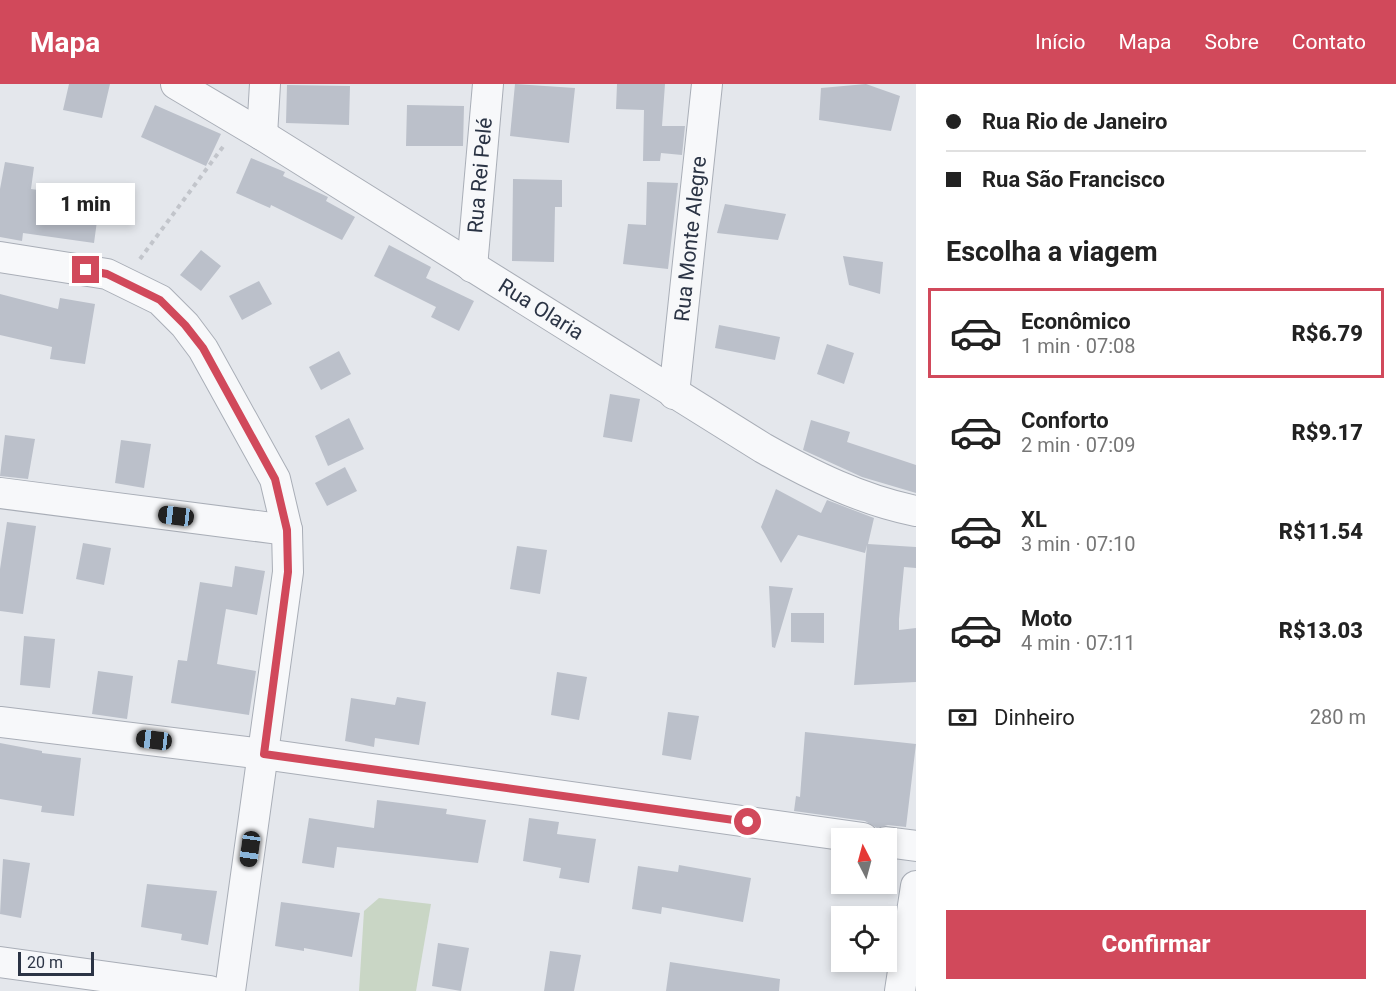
<!DOCTYPE html>
<html lang="pt">
<head>
<meta charset="utf-8">
<style>
  :root { --surface:#fff; --page:#f2f2f2; --text:#222; --muted:#767676; --line:#e0e0e0; --accent:#d1495b }
  body { margin:0; font-family:Roboto,sans-serif; background:var(--page); color:var(--text); height:100vh; display:flex; flex-direction:column; font-size:22px; white-space:nowrap }
  * { box-sizing:border-box; margin:0 }
  p { font-size:20px; color:var(--muted) }
  .icon { flex:none; width:33px; height:33px; fill:none; stroke:currentColor; stroke-width:2; stroke-linecap:round; stroke-linejoin:round }
  .map { position:relative; flex:1; overflow:hidden }
  .drawer { display:flex; flex-direction:column; background:var(--surface); width:480px }
  .drawer>* { flex:none }
  .top-card { display:grid; align-content:center; height:132px; padding:0 30px; background:var(--surface) }
  .needle { width:39px; rotate:354deg }
  .buttons { position:absolute; left:831px; top:744px; display:grid; gap:12px }
  .buttons a { display:grid; place-items:center; width:66px; height:66px; border-radius:0px; background:var(--surface); box-shadow:0 3px 9px #0003; font-size:30px }
  .scale { position:absolute; left:18px; bottom:15px; width:76px; box-sizing:border-box; padding-left:6px; border:3px solid #2b3445; border-top:0; font-size:16px; line-height:21px; white-space:nowrap; color:#2b3445; -webkit-text-stroke:4px #f4f6f9; paint-order:stroke }
  .end { position:absolute; width:27px; height:27px; margin:-14px; border:8px solid #d1495b; background:#fff; box-shadow:0 0 0 3px #fff }
  .from { border-radius:50% }
  .bubble { position:absolute; height:42px; border-radius:0px; background:var(--surface); box-shadow:0 3px 9px #0003; font-size:20px; font-weight:800; line-height:42px; text-align:center }
  .car { position:absolute; width:18px; height:36px; margin:-18px -9px; border-radius:8px; box-shadow:0 0 4px 2px #0007; background:linear-gradient(#222 24%,#8ab4d8 0 40%,#222 0 76%,#8ab4d8 0 86%,#222 0) }
  .top-card b { display:flex; align-items:center; gap:21px; height:57px; font-size:22px }
  .top-card b+b { border-top:2px solid var(--line) }
  .top-card i { width:15px; height:15px; background:var(--text) }
  ul { padding:0; list-style:none }
  li { display:flex; align-items:center; gap:18px; height:90px; margin:0 12px 9px; padding:0 18px; border:3px solid transparent; border-radius:0px }
  li div { flex:1 }
  li b { display:block; font-size:22px }
  li em { font-style:normal; font-weight:800 }
  li.on { border-color:var(--accent) }
  li>.icon { width:54px; height:54px; stroke-width:1.5 }
  h2 { padding:0 30px; font-size:27px; line-height:72px }
  .pay { display:flex; align-items:center; gap:15px; height:66px; padding:0 30px; font-size:22px }
  .pay p { margin-inline-start:auto }
  .action { display:flex; gap:12px; margin-top:auto; padding:12px 30px }
  .action a { flex:1; height:69px; border-radius:0px; background:var(--accent); color:#fff; font-size:24px; font-weight:800; line-height:69px; text-align:center }
  header { display:flex; align-items:center; gap:36px; box-sizing:border-box; height:84px; padding:0 30px; background:var(--accent); color:#fff }
  header strong { font-size:28px }
  nav { display:flex; gap:33px; margin-inline-start:auto; font-size:21px }
  main { display:flex; flex:1; min-height:0 }
  .map>svg:first-child { display:block }
  .green { fill:#c9d6c5 }
  .building { fill:#bbc0ca }
  .lines { fill:none; stroke-linecap:round; stroke-linejoin:round }
  .minor-casing { stroke:#a9aeb7; stroke-width:32 }
  .path { stroke:#c2c5cb; stroke-width:4; stroke-dasharray:4.5 4.5; stroke-linecap:butt }
  .minor { stroke:#f7f8fa; stroke-width:30 }
  .route { stroke:#d1495b; stroke-width:8 }
  .labels { text-anchor:middle; stroke-width:4.5; stroke-linejoin:round; paint-order:stroke }
  .street-label { font-size:21px; fill:#2b3445; stroke:#f4f6f9 }
</style>
</head>
<body>
<header>
<strong>Mapa</strong>
<nav><a>Início</a><a>Mapa</a><a>Sobre</a><a>Contato</a></nav>
</header>
<main>
<div class="map">
<svg width="916" height="907" viewBox="0 0 916 907">
  <rect width="100%" height="100%" fill="#e4e7ec"/>
  <!-- green -->
  <path class="green" d="M379 814 431 820 416 907H359L364 827Z"/>
  <!-- building -->
  <path class="building" d="M69 0H110L102 34 63 26Z
    M515 0 575 4 569 59 510 52Z
    M617 0H665L662 42H685L682 71 661 69 660 77H643L644 26 616 25Z
    M866 0 900 12 891 47 819 36 821 4Z
    M287 1 350 2 349 41 286 39Z
    M155 21 221 50 206 82 141 53Z
    M407 21 464 22 463 62H406Z
    M251 74 285 88 283 92 328 113 326 117 355 133 342 156 271 121 270 124 236 109Z
    M5 78 34 83 31 105 100 115 94 159 23 149 22 157 0 153V105Z
    M513 95 562 96V123H555L554 178 512 177Z
    M647 98 678 99 668 185 623 180 628 140 646 141Z
    M725 120 786 130 778 156 717 149Z
    M389 161 431 183 426 194 474 217 459 247 431 233 436 223 374 192Z
    M201 166 221 182 201 207 180 191Z
    M843 172 883 178 880 210 849 201Z
    M259 197 272 220 242 236 229 212Z
    M0 210 58 225 60 214 95 220 85 280 50 275 52 263 0 251Z
    M719 241 780 253 775 276 715 264Z
    M827 260 854 269 844 300 817 290Z
    M339 267 351 290 321 306 309 283Z
    M610 310 640 315 632 358 603 353Z
    M349 334 364 365 328 382 315 352Z
    M811 336 850 348 847 358 916 381V409L862 393 803 366Z
    M5 351 35 355 28 395 0 392Z
    M121 356 151 360 144 404 115 399Z
    M345 383 357 407 327 422 315 399Z
    M776 405 821 429 827 416 874 434 868 460 916 463V484L904 483 899 535V546L916 544V598L854 601 867 461 865 469 798 451 781 479 761 443Z
    M7 438 36 442 23 530 0 527V485Z
    M83 459 111 464 104 501 76 495Z
    M517 462 547 466 540 510 510 505Z
    M235 482 265 487 257 531 226 525 217 580 256 587 249 631 171 619 178 576 187 577 200 498 232 503Z
    M769 502 793 504 775 564 772 563Z
    M791 529H824V559L791 558Z
    M24 552 55 555 50 604 20 601Z
    M98 587 133 592 127 635 92 630Z
    M557 588 587 593 579 636 551 631Z
    M397 613 426 618 419 661 375 654 374 663 345 657 351 614 395 621Z
    M668 628 699 632 691 676 662 671Z
    M805 648 916 660 906 743 888 741 877 744 865 737 794 727 796 712 800 713Z
    M0 659 42 667V669L81 674 74 732 41 728 42 722 0 715Z
    M377 716 447 725 446 730 486 736 478 779 337 763 334 784 302 779 309 734 374 744Z
    M529 734 559 738 557 750 596 755 589 799 559 794 561 784 523 777Z
    M3 775 30 779 21 834 0 830Z
    M679 781 751 794 743 838 662 823 661 830 632 825 638 782 678 788Z
    M147 800 217 807 208 861 181 856 182 850 141 843Z
    M281 818 360 829 352 873 304 864V867L275 862Z
    M438 859 469 864 461 907 432 902Z
    M550 867 581 871 574 907H544Z
    M670 878 780 895 779 907H666Z"/>
  <g class="lines">
    <!-- minor casing -->
    <g class="minor-casing">
      <g id="minor">
        <path id="s1" d="M176 0 262 51 763 364C811 391 861 416 916 427"/>
        <path d="M262 51 265 0"/>
        <path d="M0 173 107 190 160 216 185 241 203 265 275 395 287 446 288 488 230 907"/>
        <path id="s2" d="M472 183 488 0"/>
        <path id="s3" d="M674 310 707 0"/>
        <path d="M0 409 287 446"/>
        <path d="M0 638 264 670 863 754"/>
        <path d="M886 758 916 762"/>
        <path d="M0 878 210 907"/>
        <path d="M900 907 916 802"/>
      </g>
    </g>
    <!-- path -->
    <path class="path" d="M140 175 225 60"/>
    <!-- minor -->
    <use href="#minor" class="minor"/>
  </g>
  <g class="lines">
    <!-- route -->
    <path class="route" d="M86 186 107 190 160 216 185 241 203 264 275 395 287 446 288 488 264 670 748 738"/>
  </g>
  <g class="labels">
    <!-- street labels -->
    <g class="street-label">
      <text dy="7" stroke="none"><textPath href="#s2" startOffset="92">Rua Rei Pelé</textPath></text>
      <text dy="7" stroke="none"><textPath href="#s3" startOffset="156">Rua Monte Alegre</textPath></text>
      <text dy="7" stroke="none"><textPath href="#s1" startOffset="429">Rua Olaria</textPath></text>
    </g>
  </g>
</svg>
<div class="buttons">
<a><svg class="needle" viewBox="-14 -14 28 28"><path d="M0-13l5 13h-10z" fill="#e53935"/><path d="M0 13l5-13h-10z" fill="#767676"/></svg></a>
<a><svg class="icon" aria-label="locate" viewBox="0 0 24 24"><circle cx="12" cy="12" r="6"/><path d="M12 2v4M12 18v4M2 12h4M18 12h4"/></svg></a>
</div>
<div class="scale">20 m</div>
<i class="end from" style="left:748px;top:738px"></i>
<i class="end" style="left:86px;top:186px"></i>
<div class="bubble" style="left:36px;top:99px;width:99px">1 min</div>
<i class="car" style="left:176px;top:432px;rotate:277deg"></i>
<i class="car" style="left:154px;top:656px;rotate:277deg"></i>
<i class="car" style="left:250px;top:765px;rotate:188deg"></i>
</div>
<section class="drawer">
<div class="top-card">
<b><i class="from"></i>Rua Rio de Janeiro</b>
<b><i></i>Rua São Francisco</b>
</div>
<h2>Escolha a viagem</h2>
<ul>
<li class="on"><svg class="icon" aria-label="car" viewBox="0 0 24 24"><path d="M5 17H2v-5l4-1 3-4h7l3 4 3 1v5h-3M9 17h6M6 11h13"/><circle cx="7" cy="17" r="2"/><circle cx="17" cy="17" r="2"/></svg><div><b>Econômico</b><p>1 min · 07:08</p></div><em>R$6.79</em></li>
<li><svg class="icon" aria-label="car" viewBox="0 0 24 24"><path d="M5 17H2v-5l4-1 3-4h7l3 4 3 1v5h-3M9 17h6M6 11h13"/><circle cx="7" cy="17" r="2"/><circle cx="17" cy="17" r="2"/></svg><div><b>Conforto</b><p>2 min · 07:09</p></div><em>R$9.17</em></li>
<li><svg class="icon" aria-label="car" viewBox="0 0 24 24"><path d="M5 17H2v-5l4-1 3-4h7l3 4 3 1v5h-3M9 17h6M6 11h13"/><circle cx="7" cy="17" r="2"/><circle cx="17" cy="17" r="2"/></svg><div><b>XL</b><p>3 min · 07:10</p></div><em>R$11.54</em></li>
<li><svg class="icon" aria-label="car" viewBox="0 0 24 24"><path d="M5 17H2v-5l4-1 3-4h7l3 4 3 1v5h-3M9 17h6M6 11h13"/><circle cx="7" cy="17" r="2"/><circle cx="17" cy="17" r="2"/></svg><div><b>Moto</b><p>4 min · 07:11</p></div><em>R$13.03</em></li>
</ul>
<div class="pay"><svg class="icon" aria-label="cash" viewBox="0 0 24 24"><path d="M3 7h18v10H3z"/><circle cx="12" cy="12" r="2"/></svg>Dinheiro<p>280 m</p></div>
<div class="action"><a>Confirmar</a></div>
</section>
</main>
</body>
</html>
